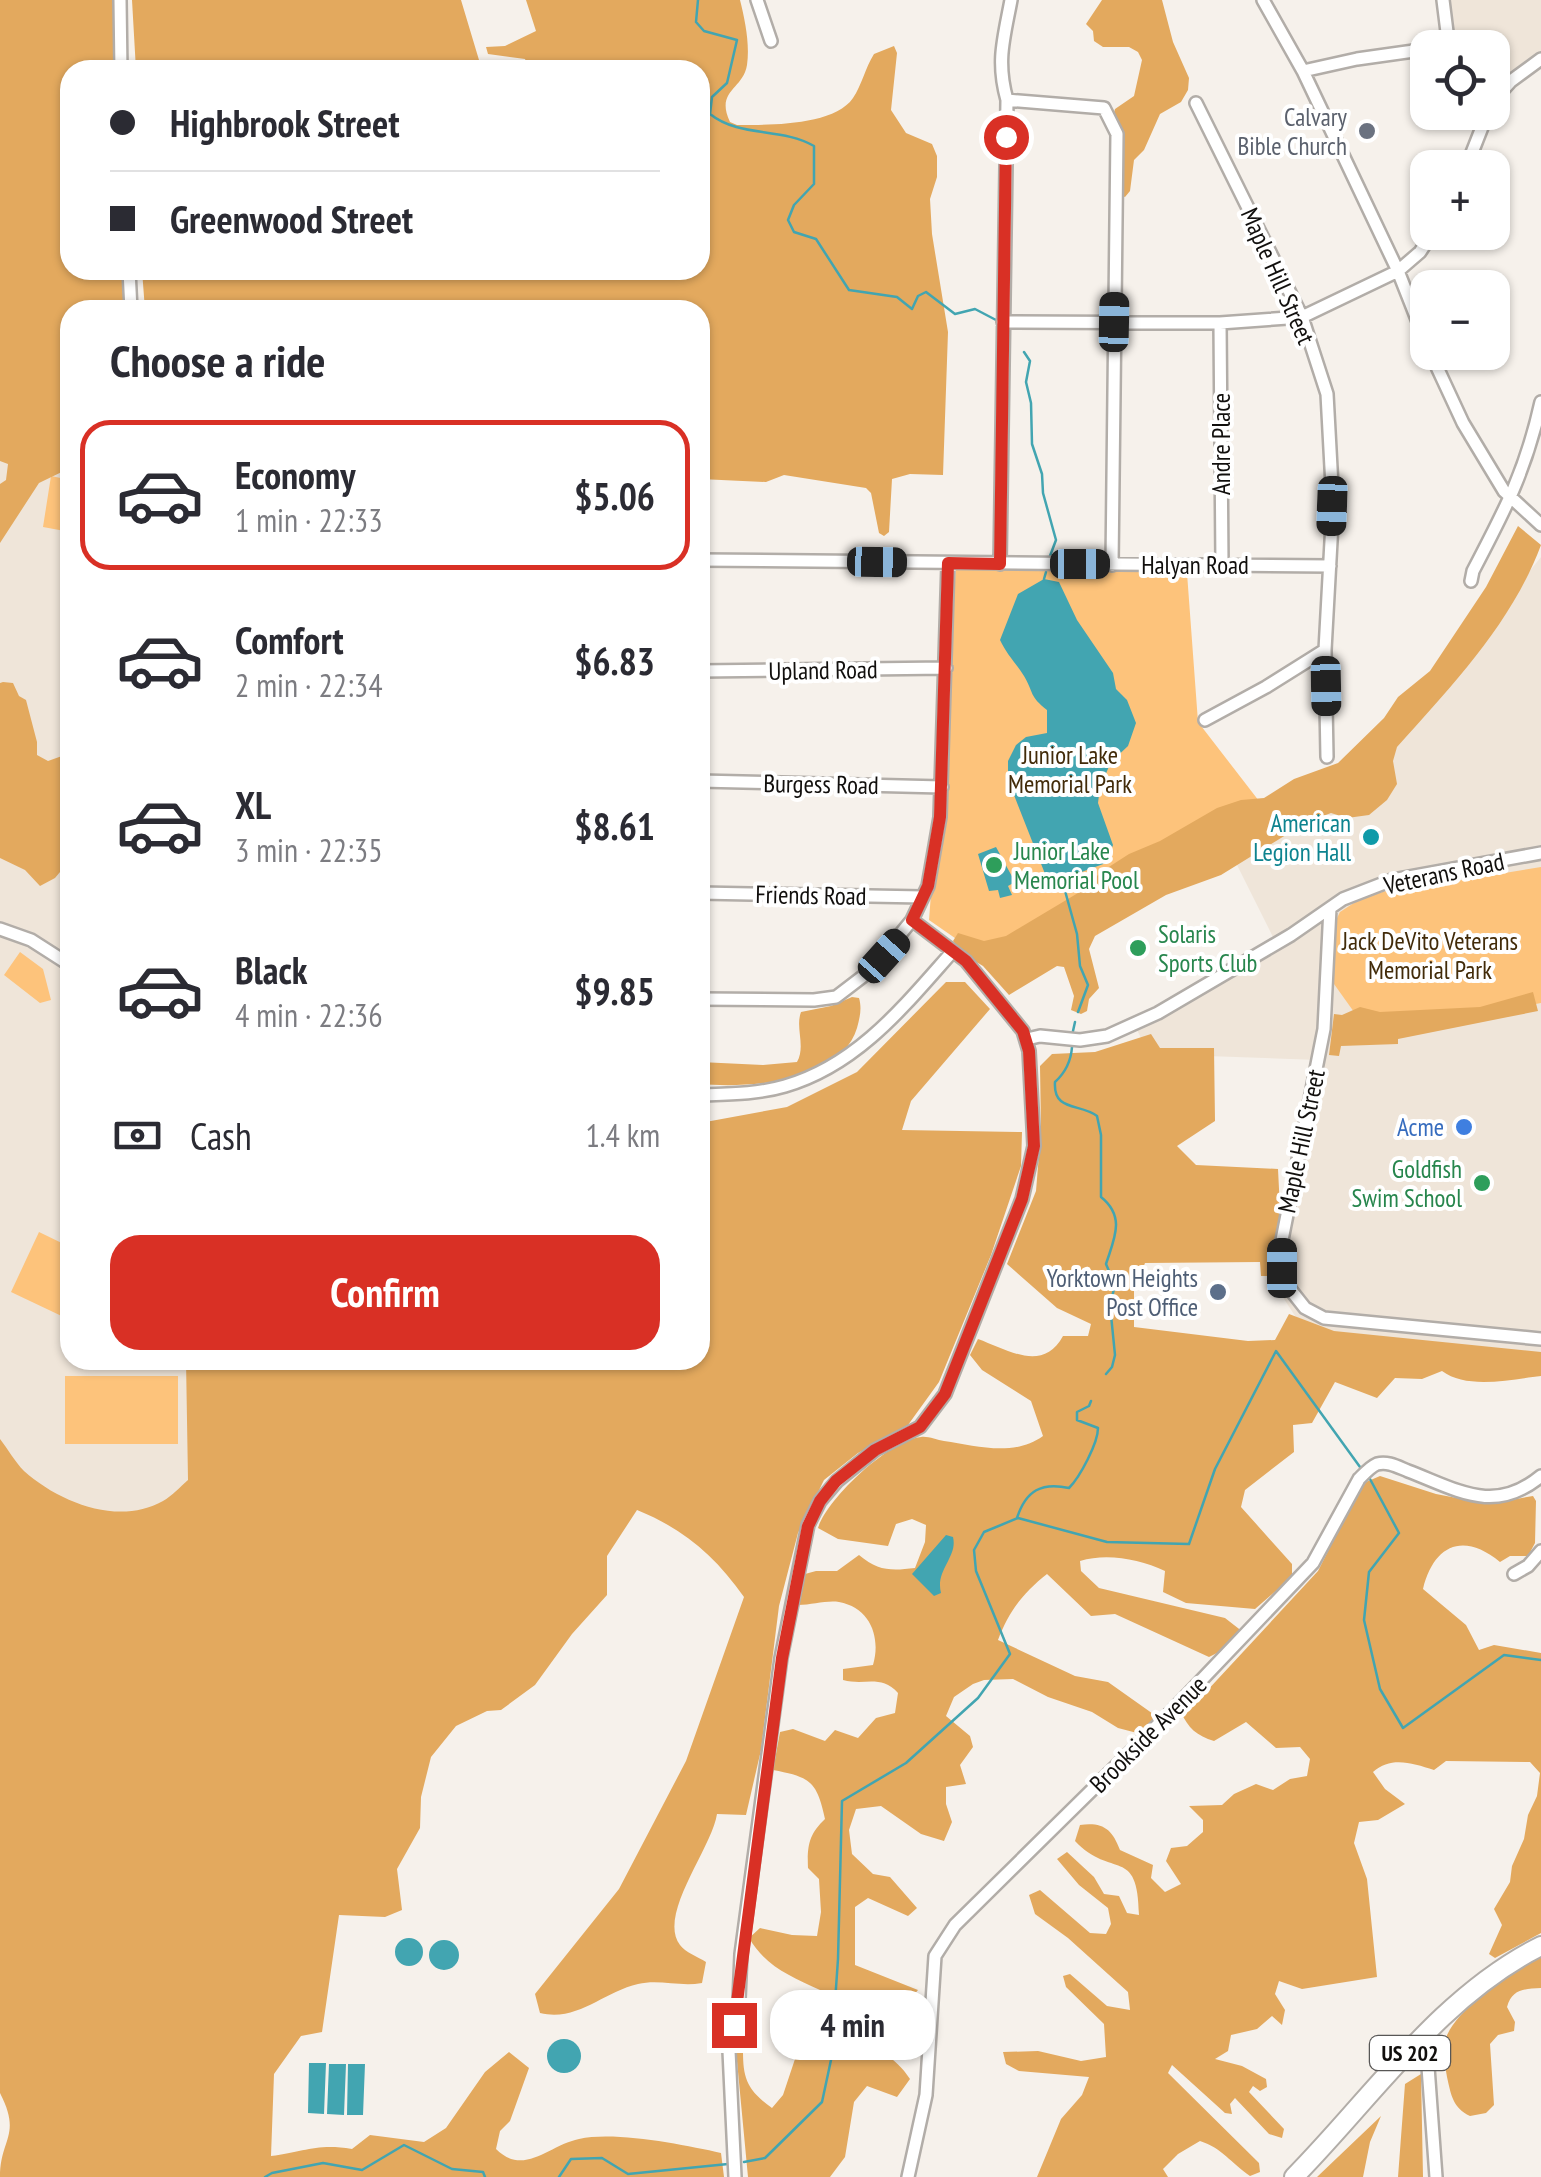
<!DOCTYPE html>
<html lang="en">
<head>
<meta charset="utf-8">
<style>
  :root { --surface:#fff; --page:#f2f2f3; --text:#2b2b33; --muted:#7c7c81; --line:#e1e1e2; --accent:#d93025 }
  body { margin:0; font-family:"PT Sans Narrow",sans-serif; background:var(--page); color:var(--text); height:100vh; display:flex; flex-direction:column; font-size:38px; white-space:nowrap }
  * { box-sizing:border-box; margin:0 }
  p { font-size:32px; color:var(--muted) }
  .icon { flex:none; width:55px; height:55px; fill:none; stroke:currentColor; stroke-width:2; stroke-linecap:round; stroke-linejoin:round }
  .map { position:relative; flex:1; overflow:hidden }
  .side { position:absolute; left:60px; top:300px; width:650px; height:1070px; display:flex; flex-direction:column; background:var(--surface); border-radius:30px; box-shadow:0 2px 8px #0004 }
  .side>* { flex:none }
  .hud { position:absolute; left:60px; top:60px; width:650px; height:220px; border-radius:30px; box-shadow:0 2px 8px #0004; display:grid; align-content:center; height:220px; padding:0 50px; background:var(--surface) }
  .controls { position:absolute; left:1410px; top:30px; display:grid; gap:20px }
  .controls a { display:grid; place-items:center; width:100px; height:100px; border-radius:20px; background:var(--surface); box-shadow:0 2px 8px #0004; font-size:50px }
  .end { position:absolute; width:45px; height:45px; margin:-22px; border:12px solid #d93025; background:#fff; box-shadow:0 0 0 5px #fff }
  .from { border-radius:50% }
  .bubble { position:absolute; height:70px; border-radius:30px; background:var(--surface); box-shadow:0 2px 8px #0004; font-size:32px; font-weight:700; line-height:70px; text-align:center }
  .car { position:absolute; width:30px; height:60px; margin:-30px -15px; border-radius:12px; box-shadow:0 0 8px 2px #0007; background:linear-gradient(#222 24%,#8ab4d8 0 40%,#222 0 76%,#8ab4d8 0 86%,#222 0) }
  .hud b { display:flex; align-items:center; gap:35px; height:95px; font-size:38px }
  .hud b+b { border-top:2px solid var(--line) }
  .hud i { width:25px; height:25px; background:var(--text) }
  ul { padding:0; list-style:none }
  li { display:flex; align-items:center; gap:30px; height:150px; margin:0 20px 15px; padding:0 30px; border:5px solid transparent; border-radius:30px }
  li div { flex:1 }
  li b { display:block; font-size:38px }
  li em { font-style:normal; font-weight:700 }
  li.on { border-color:var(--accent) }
  li>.icon { width:90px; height:90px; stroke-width:1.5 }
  h2 { padding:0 50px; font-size:45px; line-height:120px }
  .pay { display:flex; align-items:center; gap:25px; height:110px; padding:0 50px; font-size:38px }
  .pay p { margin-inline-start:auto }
  .primary-button { display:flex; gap:20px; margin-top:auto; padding:20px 50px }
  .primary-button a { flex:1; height:115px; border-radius:30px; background:var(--accent); color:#fff; font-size:40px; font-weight:700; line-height:115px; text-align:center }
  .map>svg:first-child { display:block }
  .built { fill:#efe5d9 }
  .green { fill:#fdc37b }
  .forest { fill:#e3a95e }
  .water { fill:#42a5b1 }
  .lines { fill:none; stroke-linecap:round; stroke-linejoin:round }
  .stream { stroke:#42a5b1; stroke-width:2.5 }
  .minor-casing { stroke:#b2ada8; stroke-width:16 }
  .highway-casing { stroke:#b2ada8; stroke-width:22 }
  .minor { stroke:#fff; stroke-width:11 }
  .highway { stroke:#fff; stroke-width:18 }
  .route { stroke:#d93025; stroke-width:12 }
  .worship-dot { fill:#6b7280; stroke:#fff; stroke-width:4 }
  .culture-dot { fill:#0f9aa8; stroke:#fff; stroke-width:4 }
  .leisure-dot { fill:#2e9e5b; stroke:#fff; stroke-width:4 }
  .shop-dot { fill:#3f7fe0; stroke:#fff; stroke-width:4 }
  .service-dot { fill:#5c6f8a; stroke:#fff; stroke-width:4 }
  .labels { text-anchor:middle; stroke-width:8; stroke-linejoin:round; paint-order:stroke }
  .shield { fill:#fff; stroke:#585756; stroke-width:2.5 }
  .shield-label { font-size:22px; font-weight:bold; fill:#110f0d }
  .worship-label { font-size:25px; fill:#5b616d; stroke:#fff; text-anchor:end }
  .street-label { font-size:25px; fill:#110f0d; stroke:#fff }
  .park-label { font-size:25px; fill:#422b09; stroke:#fff }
  .culture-label { font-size:25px; fill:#0d838f; stroke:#fff; text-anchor:end }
  .leisure-label { font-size:25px; fill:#27864d; stroke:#fff; text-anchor:start }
  .shop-label { font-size:25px; fill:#366cbe; stroke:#fff; text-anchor:end }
  .service-label { font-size:25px; fill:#4e5e75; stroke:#fff; text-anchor:end }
</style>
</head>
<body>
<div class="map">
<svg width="1541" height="2177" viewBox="0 0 1541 2177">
  <rect width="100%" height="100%" fill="#f6f1eb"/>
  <!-- built -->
  <path class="built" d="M1443 0H1541V59L1492 98V48L1449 47Z
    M0 438 70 446V1360H198L210 1552 0 1509Z
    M1541 557V1356L1320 1333 1295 1316 1270 1277 1273 1241 1299 1149 1318 1060 1149 1054 1134 1024 1276 943 1223 837 1331 788 1494 615Z"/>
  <!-- green -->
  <path class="green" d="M51 476 70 480V532L43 527Z
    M956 568 1187 573 1198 722 1259 801 988 961 929 920Z
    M1541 867V1003L1425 1026 1359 1019 1329 977 1330 932 1340 912 1360 899 1392 889 1395 891Z
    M20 952 43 969 51 1000 40 1003 4 975Z
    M39 1232 70 1247V1320L11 1292Z
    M65 1376H178V1444H65Z"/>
  <!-- forest -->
  <path class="forest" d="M0 0H113L114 70H70V270H123L126 310H70V468L39 483 0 543V484L6 480 8 464 0 461Z
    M132 0H461L482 70H136Z
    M526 0H740C745 20 750 44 747 65 743 90 715 90 730 122L737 125C768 125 834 126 853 98 862 85 865 68 874 54L894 46 897 53 891 110 906 133 932 144 937 156V177L930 199 932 234 948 332 943 475 910 474 892 479 889 532 884 536 879 533 871 493 866 488 784 475 766 482 700 479V310H145L142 270H700V70H529L525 59 488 54 486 47 505 46 536 31Z
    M1102 0H1162L1173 42 1189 78 1188 90 1181 102 1160 114 1144 150 1134 160 1130 191 1125 197 1119 195 1113 116 1115 109 1134 96 1142 60 1138 52 1129 47H1103L1094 41 1093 31 1086 24Z
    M1518 526 1541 545C1512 623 1452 686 1397 747L1393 761 1397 784 1387 800 1369 815 1347 818 1331 813 1307 822 1221 875 1166 895 1095 936 1089 949 1099 988 1089 999 1087 1011 1081 1014 1071 1010 1074 996 1064 967 1057 966 1009 995 983 966 963 954 953 941 958 933 984 941 1006 936 1083 890 1101 872 1129 854 1160 841 1217 808 1241 800 1264 798 1294 779 1338 763 1384 718 1398 697 1430 671 1486 587Z
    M3 682 13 683 19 696 26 700 37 742V755L48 761 62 756C66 738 60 718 70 704V860L55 878 40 886 25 870 0 858V683Z
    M946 982H965L990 1009 911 1101 902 1130 1022 1132 1021 1166 991 1255 939 1382 908 1425 858 1453 824 1480 798 1533 779 1606 761 1750 746 1815 717 1814C712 1848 657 1915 680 1945 685 1952 698 1957 706 1962L702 1983C680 1987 659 1979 638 1984 603 1992 578 2022 540 2013L535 1994 619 1889 686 1761 744 1597C715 1556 684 1529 637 1510L607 1556V1595L572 1634 535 1685 501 1710 487 1711 456 1726 431 1757 421 1797 420 1828 397 1869 402 1910 385 1917 339 1915 322 2032 301 2036 274 2074 271 2156C304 2152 317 2143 352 2149L370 2135 424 2142 446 2128 485 2072 509 2052 529 2068 510 2121 500 2131 496 2149C524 2177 549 2145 579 2139 616 2131 684 2145 721 2153L724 2177H0C0 2138 22 2136 0 2093V1439C8 1449 15 1462 24 1471 60 1503 119 1526 163 1501 172 1496 180 1487 188 1480L186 1360H700V1123L787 1107 857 1072Z
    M1533 992 1538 1011 1398 1039V1044L1341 1046 1339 1056 1329 1055 1334 1014 1342 1015 1360 1007 1380 1012 1480 1007Z
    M852 997 859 998C862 1008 860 1017 857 1028 840 1084 747 1088 700 1084V1062L763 1065 797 1062C806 1046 795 1028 801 1012L831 1006Z
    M1151 1034 1160 1048H1214L1215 1121 1177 1146 1196 1165 1278 1169 1280 1209 1273 1276H1261L1260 1262 1145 1263 1141 1273 1134 1274V1327L1248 1341 1275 1340 1289 1314 1334 1331 1541 1352V1376C1512 1379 1467 1390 1442 1371L1422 1379 1395 1378 1377 1398 1335 1382 1312 1423 1293 1425 1294 1452 1245 1490 1241 1507 1292 1564V1577L1255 1609 1186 1603 1163 1592 1165 1571C1139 1559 1107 1553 1080 1561L1081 1571 1099 1588 1225 1618 1243 1632 1227 1648 1209 1657 1115 1614 1091 1616 1047 1574C1023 1593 1009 1611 998 1640L1075 1676 1108 1682 1156 1716 1141 1734 1118 1728 1092 1712 1048 1697 1013 1679 984 1680 973 1684 954 1697 946 1716 970 1736 973 1747 960 1765 966 1784 946 1787V1804L952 1822 944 1841 921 1834 881 1806 856 1809 849 1830 852 1854 873 1874 890 1877 917 1908 908 1916 868 1898 855 1907V1965L918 1990 907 2003 889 2004 873 2013C868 2056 891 2049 910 2079L897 2097 867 2086 854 2102 845 2157 830 2177H748L735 2040 739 2034 743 2036C743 2072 741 2086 772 2108L783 2095 802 2038 820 2047 828 2007 820 1990C791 1976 767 1968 749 1938L760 1928 792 1935 817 1936 821 1912 819 1879 808 1868C807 1846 809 1834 825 1819 817 1781 810 1777 773 1770L780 1732 793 1729 825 1741 835 1730 858 1738 876 1718 895 1713 898 1693C881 1674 865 1686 843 1680V1669L873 1665C881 1638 871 1608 839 1602 827 1600 812 1605 798 1605L805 1574 816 1571H837L859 1555C878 1571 891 1571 915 1568L925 1542 926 1525 912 1519 896 1524 888 1546 838 1539 818 1528C827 1499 889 1440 921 1437 928 1436 937 1440 944 1441 977 1446 1014 1457 1043 1436L1031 1401 982 1370 970 1355 978 1339C1008 1350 1043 1373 1063 1336H1088L1091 1324 1057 1308 1007 1264 1036 1191 1041 1130 1040 1066 1052 1054 1095 1052Z
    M1380 1476 1436 1494 1488 1504 1533 1496 1536 1501 1535 1543 1528 1556H1510L1500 1562C1464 1532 1434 1544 1423 1589L1466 1625 1479 1650 1494 1645 1541 1653V1933L1495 1958 1489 1954 1502 1925 1494 1909 1510 1882 1512 1866 1524 1839 1528 1815 1537 1796 1540 1773 1530 1762 1446 1761 1434 1770C1412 1763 1391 1756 1373 1772L1385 1789 1405 1804 1378 1820 1359 1822 1354 1843 1367 1879 1377 1977 1302 1989 1279 1981 1275 1994 1285 2010 1282 2025 1272 2016 1257 2029 1231 2035 1228 2051 1215 2059 1242 2066 1266 2079 1267 2087 1260 2091 1253 2086 1249 2092 1284 2129 1282 2138 1269 2134 1235 2098 1230 2104 1232 2114 1225 2113 1172 2065 1168 2073 1259 2163 1260 2172 1250 2176C1231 2163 1222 2148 1200 2141L1178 2154 1163 2169 1168 2177H1037L1061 2119 1082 2095 1089 2077 1019 2071 1006 2064 1003 2052 1038 2051 1081 2061 1106 2057 1104 2024 1066 1987 1063 1976 1070 1974 1107 2006 1130 2010 1128 1992 1068 1938 1035 1914 1029 1895 1040 1890 1090 1933 1106 1934 1111 1924 1108 1908 1079 1885 1057 1859 1067 1852 1094 1877 1104 1894 1119 1896 1127 1913 1139 1915C1138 1845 1112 1880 1075 1841L1080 1825C1103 1822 1112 1829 1120 1850L1153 1865 1151 1878 1165 1892 1181 1884 1166 1861 1171 1848 1187 1846 1203 1832V1820L1189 1806 1222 1805 1234 1794 1256 1784 1273 1790 1290 1779 1307 1776 1310 1759 1300 1747 1276 1748 1246 1722 1214 1741C1197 1736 1188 1728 1181 1712L1204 1694 1318 1571 1357 1493 1366 1482Z
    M1541 1956V1988C1524 1989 1512 1989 1507 2007L1515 2022 1514 2031 1498 2035 1490 2044 1494 2105 1486 2113 1470 2116C1453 2108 1451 2095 1447 2077 1445 2065 1442 2050 1446 2038 1454 2012 1516 1965 1541 1956Z
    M1421 2074 1423 2177H1398L1405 2084Z
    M1381 2116 1370 2142 1363 2177H1317Z"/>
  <!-- water -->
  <path class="water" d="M1044 579 1059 582 1077 620 1113 673 1116 689 1127 700 1136 723 1128 746 1111 762 1100 787 1098 803 1113 845 1106 863 1049 884 1008 780V761L1016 745 1026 737 1047 733V710C1029 696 1034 693 1024 676 1016 663 1007 655 1000 640L1018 594Z
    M996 847 1015 882 1008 886 1012 895 1000 898 998 890 989 891 978 854Z
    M946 1535 953 1537C958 1557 935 1570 941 1593L934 1596 912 1574Z
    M395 1952a14 14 0 1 1 28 0a14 14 0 1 1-28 0Z
    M429 1955a15 15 0 1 1 30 0a15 15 0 1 1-30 0Z
    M547 2056a17 17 0 1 1 34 0a17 17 0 1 1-34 0Z
    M309 2063H326L324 2114 308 2113Z
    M329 2064H346L344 2115 327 2114Z
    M348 2064H365L363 2115H347Z"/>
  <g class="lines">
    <!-- stream -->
    <path class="stream" d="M698 0 696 22 704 31 737 40 727 83 712 97 710 114C740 138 781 127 814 146V184L794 205 788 220 794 232 816 239 849 290 897 297 912 309 918 296 926 292 955 314 975 309 996 320
      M1024 352 1030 361 1026 382 1031 403 1032 444 1042 474 1043 493 1056 540 1050 556
      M1044 579 1046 572
      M1062 880 1077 934 1080 966 1088 985 1078 1012
      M1073 1031 1075 1022
      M1072 1047C1071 1061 1066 1072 1055 1082 1053 1112 1080 1103 1097 1116L1101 1135V1197C1126 1217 1114 1239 1106 1264L1115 1285 1110 1305 1115 1355 1112 1367 1106 1374
      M1370 1479 1399 1533 1369 1572 1364 1620 1380 1689 1403 1728 1504 1655 1541 1660
      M1017 1518C1026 1490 1042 1482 1069 1488 1080 1477 1098 1443 1098 1428L1077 1420V1412L1089 1406 1091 1401
      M744 2162 765 2158 822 2102 831 2060 838 1959 842 1801 906 1763 978 1698 1010 1654 976 1571 974 1550 984 1532 1018 1518 1107 1542 1189 1544 1215 1469 1276 1351 1360 1467
      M265 2177 272 2173 323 2163 362 2170 404 2145 452 2169 483 2172 485 2177
      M559 2177 571 2159 602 2158 628 2174 728 2164"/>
    <!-- minor casing -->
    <g class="minor-casing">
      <path id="minor" d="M120 0 121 70
        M757 0 771 41
        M1263 0 1303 71 1398 271 1428 347
        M1443 0 1449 48
        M1303 71 1357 59 1428 49
        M1007 100 1104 108 1117 134 1112 565
        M1492 102 1511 81 1541 59
        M1196 103 1302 317 1327 394 1333 505 1325 650 1327 757
        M1466 168 1488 112
        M129 270 131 310
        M1003 322 1220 323 1302 317 1398 271 1420 252 1433 232
        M1220 323 1222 565
        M1430 352 1463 423 1504 491 1541 525
        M700 560 1330 566
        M1000 564 1007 100C996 61 1004 38 1011 0
        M1471 581 1473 571C1505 510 1526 470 1541 402
        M700 671 946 668
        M1205 720 1266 687 1325 650
        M700 781 942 787
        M700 893 923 897
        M1330 908 1324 1029 1281 1245 1286 1284 1305 1308 1324 1318 1541 1339
        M0 929 31 940 70 965
        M700 999 814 1000 836 997 870 971 912 920 928 886 940 817 948 563
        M1027 1039 1040 1036 1080 1040 1107 1036 1158 1013 1291 935 1343 899 1392 880 1541 853
        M700 1095C728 1094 758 1094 785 1086 858 1065 905 1005 953 951
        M1514 1574 1528 1566 1541 1551
        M1418 2044 1427 2053 1436 2177
        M735 2177 729 2051 739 1999 741 1954 781 1658 808 1525 820 1501 837 1481 875 1450 920 1427 945 1394 1022 1199 1034 1146 1029 1051 1023 1031 966 961 912 920
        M908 2177 926 2095 935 1956 955 1925 1171 1712 1313 1563 1359 1479C1364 1474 1370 1467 1377 1464 1388 1461 1398 1467 1408 1471 1458 1490 1494 1515 1541 1476"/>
    </g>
    <!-- highway casing -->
    <g class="highway-casing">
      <path id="highway" d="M1294 2177C1372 2098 1440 1996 1541 1946"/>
    </g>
    <!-- minor -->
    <use href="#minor" class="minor"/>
    <!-- highway -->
    <use href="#highway" class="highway"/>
  </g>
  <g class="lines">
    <!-- route -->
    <path class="route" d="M734 2025 782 1658 808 1526 820 1501 836 1481 875 1450 920 1427 945 1394 1022 1199 1034 1146 1029 1051 1023 1031 966 961 912 920 928 886 940 817 948 563 1000 564 1006 137"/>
  </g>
  <!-- markers -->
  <circle class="worship-dot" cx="1367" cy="131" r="10"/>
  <circle class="culture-dot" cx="1371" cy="837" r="10"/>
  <g class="leisure-dot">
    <circle cx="994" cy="865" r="10"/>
    <circle cx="1138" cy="948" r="10"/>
    <circle cx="1482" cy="1183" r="10"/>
  </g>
  <circle class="shop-dot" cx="1464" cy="1127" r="10"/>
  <circle class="service-dot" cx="1218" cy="1292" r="10"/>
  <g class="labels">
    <!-- shield labels -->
    <rect class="shield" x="1370" y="2036" width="80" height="34" rx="8"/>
    <g class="shield-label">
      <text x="1410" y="2061">US 202</text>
    </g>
    <!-- worship labels -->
    <g class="worship-label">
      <text x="1347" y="126">Calvary<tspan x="1347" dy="29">Bible Church</tspan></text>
    </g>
    <!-- street labels -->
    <g class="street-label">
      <text transform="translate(1278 276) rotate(66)" y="9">Maple Hill Street</text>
      <text transform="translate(1221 444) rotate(-90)" y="9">Andre Place</text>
      <text x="1195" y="574">Halyan Road</text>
      <text transform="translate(823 670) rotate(-1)" y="9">Upland Road</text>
      <text transform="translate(821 784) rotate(1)" y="9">Burgess Road</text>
      <text transform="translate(1444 873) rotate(-12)" y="9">Veterans Road</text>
      <text transform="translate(811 895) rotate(1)" y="9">Friends Road</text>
      <text transform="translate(1301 1141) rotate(-78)" y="9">Maple Hill Street</text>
      <text transform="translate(1148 1734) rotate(-45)" y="9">Brookside Avenue</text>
    </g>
    <!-- park labels -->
    <g class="park-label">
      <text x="1070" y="764">Junior Lake<tspan x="1070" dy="29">Memorial Park</tspan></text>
      <text x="1430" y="950">Jack DeVito Veterans<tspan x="1430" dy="29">Memorial Park</tspan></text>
    </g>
    <!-- culture labels -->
    <g class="culture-label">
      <text x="1351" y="832">American<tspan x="1351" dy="29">Legion Hall</tspan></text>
    </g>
    <!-- leisure labels -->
    <g class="leisure-label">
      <text x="1014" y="860">Junior Lake<tspan x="1014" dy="29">Memorial Pool</tspan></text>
      <text x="1158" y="943">Solaris<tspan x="1158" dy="29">Sports Club</tspan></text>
      <text x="1462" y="1178" text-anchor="end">Goldfish<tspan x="1462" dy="29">Swim School</tspan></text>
    </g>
    <!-- shop labels -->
    <g class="shop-label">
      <text x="1444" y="1136">Acme</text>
    </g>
    <!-- service labels -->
    <g class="service-label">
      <text x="1198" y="1287">Yorktown Heights<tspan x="1198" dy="29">Post Office</tspan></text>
    </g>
  </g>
</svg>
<div class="controls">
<a><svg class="icon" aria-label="locate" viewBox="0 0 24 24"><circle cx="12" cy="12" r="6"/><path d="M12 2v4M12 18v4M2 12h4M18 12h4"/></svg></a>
<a>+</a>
<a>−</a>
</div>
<i class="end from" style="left:1006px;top:137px"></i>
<i class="end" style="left:734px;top:2025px"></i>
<div class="bubble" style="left:770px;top:1990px;width:165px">4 min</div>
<i class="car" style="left:1114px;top:322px;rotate:1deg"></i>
<i class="car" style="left:1332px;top:506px;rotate:182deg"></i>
<i class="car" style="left:877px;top:562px;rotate:91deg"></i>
<i class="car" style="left:1080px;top:564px;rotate:90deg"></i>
<i class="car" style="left:1326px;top:686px;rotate:179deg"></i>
<i class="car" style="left:884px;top:956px;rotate:42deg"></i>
<i class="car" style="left:1282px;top:1268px;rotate:0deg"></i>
<div class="hud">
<b><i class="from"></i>Highbrook Street</b>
<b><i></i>Greenwood Street</b>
</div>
<section class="side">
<h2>Choose a ride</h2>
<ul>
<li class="on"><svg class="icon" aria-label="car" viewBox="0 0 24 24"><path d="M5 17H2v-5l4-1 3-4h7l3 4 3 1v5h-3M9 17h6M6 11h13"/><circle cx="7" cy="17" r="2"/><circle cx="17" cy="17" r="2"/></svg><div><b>Economy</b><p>1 min · 22:33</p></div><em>$5.06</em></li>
<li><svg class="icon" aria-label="car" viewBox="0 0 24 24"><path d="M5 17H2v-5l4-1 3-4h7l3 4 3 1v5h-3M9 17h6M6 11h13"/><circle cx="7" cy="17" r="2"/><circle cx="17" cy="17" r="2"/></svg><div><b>Comfort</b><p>2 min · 22:34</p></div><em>$6.83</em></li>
<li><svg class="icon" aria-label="car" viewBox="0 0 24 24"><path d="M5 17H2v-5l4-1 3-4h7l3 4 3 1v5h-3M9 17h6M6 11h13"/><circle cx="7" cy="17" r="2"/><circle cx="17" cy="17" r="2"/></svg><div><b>XL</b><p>3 min · 22:35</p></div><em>$8.61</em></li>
<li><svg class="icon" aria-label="car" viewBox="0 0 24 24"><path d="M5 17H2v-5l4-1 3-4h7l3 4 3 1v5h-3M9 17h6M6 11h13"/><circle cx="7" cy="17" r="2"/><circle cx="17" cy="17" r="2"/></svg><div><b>Black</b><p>4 min · 22:36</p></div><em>$9.85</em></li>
</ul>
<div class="pay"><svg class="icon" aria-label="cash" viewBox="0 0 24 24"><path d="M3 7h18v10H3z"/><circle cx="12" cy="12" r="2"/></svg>Cash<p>1.4 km</p></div>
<div class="primary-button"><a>Confirm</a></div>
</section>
</div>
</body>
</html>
